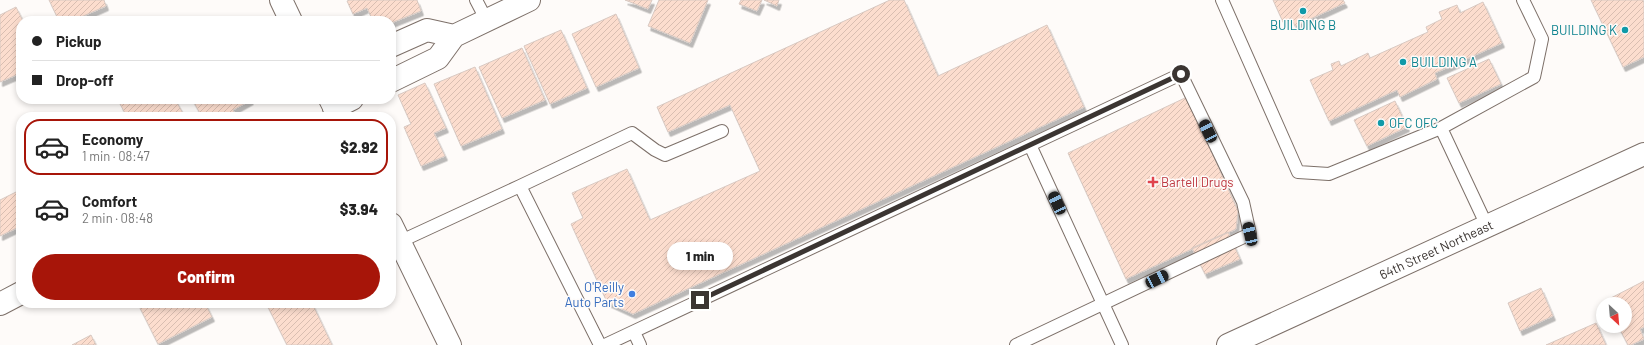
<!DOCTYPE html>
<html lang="en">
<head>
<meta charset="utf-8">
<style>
  :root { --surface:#fff; --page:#f2f2f2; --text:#222; --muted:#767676; --line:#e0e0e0; --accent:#a71509 }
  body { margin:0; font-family:Barlow,sans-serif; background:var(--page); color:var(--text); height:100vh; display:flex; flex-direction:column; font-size:15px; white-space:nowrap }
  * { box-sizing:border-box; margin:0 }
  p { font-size:13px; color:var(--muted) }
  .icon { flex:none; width:22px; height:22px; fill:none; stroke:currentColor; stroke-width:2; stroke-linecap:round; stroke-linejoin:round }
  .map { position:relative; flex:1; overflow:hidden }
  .panel { position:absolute; left:16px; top:112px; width:380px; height:196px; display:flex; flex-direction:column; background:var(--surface); border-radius:16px; box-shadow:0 2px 6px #0003 }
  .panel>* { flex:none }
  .banner { position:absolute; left:16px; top:16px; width:380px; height:88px; border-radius:16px; box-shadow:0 2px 6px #0003; display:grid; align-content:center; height:88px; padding:0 16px; background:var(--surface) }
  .needle { width:26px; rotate:154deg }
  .buttons { position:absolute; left:1596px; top:297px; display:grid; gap:8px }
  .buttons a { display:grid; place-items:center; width:36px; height:36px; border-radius:50%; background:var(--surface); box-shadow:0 2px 6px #0003; font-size:20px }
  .end { position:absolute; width:18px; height:18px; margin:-9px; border:5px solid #3b3532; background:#fff; box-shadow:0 0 0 2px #fff }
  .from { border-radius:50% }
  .bubble { position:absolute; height:28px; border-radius:14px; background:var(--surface); box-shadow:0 2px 6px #0003; font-size:13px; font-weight:800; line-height:28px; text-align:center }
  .car { position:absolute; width:12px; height:24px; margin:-12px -6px; border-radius:5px; box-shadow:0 0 3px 1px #0007; background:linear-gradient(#222 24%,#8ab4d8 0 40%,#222 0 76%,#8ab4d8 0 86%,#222 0) }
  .banner b { display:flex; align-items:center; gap:14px; height:38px; font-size:15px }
  .banner b+b { border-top:1px solid var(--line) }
  .banner i { width:10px; height:10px; background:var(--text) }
  ul { padding:7px 0 0; list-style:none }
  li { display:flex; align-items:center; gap:12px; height:56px; margin:0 8px 6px; padding:0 8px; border:2px solid transparent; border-radius:16px }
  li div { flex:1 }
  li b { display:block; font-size:15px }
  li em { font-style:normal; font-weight:800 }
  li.on { border-color:var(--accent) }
  li>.icon { width:36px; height:36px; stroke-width:1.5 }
  .cta { display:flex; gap:8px; margin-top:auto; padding:8px 16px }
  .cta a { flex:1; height:46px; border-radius:24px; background:var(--accent); color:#fff; font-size:16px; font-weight:800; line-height:46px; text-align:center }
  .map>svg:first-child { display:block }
  .building { fill:url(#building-hatch); stroke:#d8c9c2; filter:url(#shadow) }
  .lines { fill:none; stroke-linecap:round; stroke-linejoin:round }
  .service-casing { stroke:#7d7069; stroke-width:14 }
  .minor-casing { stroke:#7d7069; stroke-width:24 }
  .tertiary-casing { stroke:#7d7069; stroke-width:24 }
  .secondary-casing { stroke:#7d7069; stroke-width:24 }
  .service { stroke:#fff; stroke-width:12 }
  .minor { stroke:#fff; stroke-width:22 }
  .tertiary { stroke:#fff; stroke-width:22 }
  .secondary { stroke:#fff; stroke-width:22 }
  .route { stroke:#3b3532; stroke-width:5 }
  .culture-dot { fill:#0f9aa8; stroke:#fefbf9; stroke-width:1.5 }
  .health-dot { fill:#e0444e; stroke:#fefbf9; stroke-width:1.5 }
  .shop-dot { fill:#3f7fe0; stroke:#fefbf9; stroke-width:1.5 }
  .labels { text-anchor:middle; stroke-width:3; stroke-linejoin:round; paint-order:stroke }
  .culture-label { font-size:13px; fill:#0d838f; stroke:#fefbf9; text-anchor:start }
  .health-label { font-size:13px; fill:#be3a42; stroke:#fefbf9; text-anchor:start }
  .street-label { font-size:13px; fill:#3b3532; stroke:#fefbf9 }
  .shop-label { font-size:13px; fill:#366cbe; stroke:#fefbf9; text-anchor:end }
</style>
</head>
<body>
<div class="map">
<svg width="1644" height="345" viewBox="0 0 1644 345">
  <defs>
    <pattern id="building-hatch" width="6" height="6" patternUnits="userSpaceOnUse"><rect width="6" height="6" fill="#fcddce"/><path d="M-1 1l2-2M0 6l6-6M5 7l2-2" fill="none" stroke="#d9beb1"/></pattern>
    <filter id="shadow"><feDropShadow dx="2.5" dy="4.5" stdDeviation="0" flood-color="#0004"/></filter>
  </defs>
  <rect width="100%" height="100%" fill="#fefbf9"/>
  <!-- building -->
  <path class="building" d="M49 0H104L106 6 72 21H59Z
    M350 0H417L421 11 391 23V21H373L367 8 353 14 347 1Z
    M625 0H652L648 9Z
    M659 0H708L690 43 648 26Z
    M741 0H762L757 11 739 4Z
    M764 0H779L777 6Z
    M890 0H904L938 76 1047 25 1084 107 633 314 607 302 571 224 583 218 572 193 627 169 650 220 760 171 730 105 668 132 657 107Z
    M1273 0H1343L1345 3 1295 26 1291 18 1283 22Z
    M1591 0H1643L1644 3V57L1623 67Z
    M1483 2 1502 43 1435 73 1437 79 1400 97 1397 90 1329 121 1310 80 1333 70 1331 64 1339 61 1341 66 1368 53 1370 58 1428 32 1426 27 1442 19 1439 12 1457 5 1460 13Z
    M16 7 23 21H21V73L0 82V15Z
    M616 14 639 68 596 87 572 34Z
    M561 30 587 88 550 104 524 46Z
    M522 48 545 100 502 118 479 67Z
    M1489 59 1501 84 1459 103 1447 78Z
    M475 67 502 129 461 146 434 84Z
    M425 83 446 128 434 133 445 156 421 166 404 127 411 124 398 95Z
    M1187 97 1238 211 1236 229 1126 279 1068 153Z
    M131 99H150L151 101 155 99H175L185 117H121L126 115 120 104Z
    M192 99H250L251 100 233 110 237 117H202Z
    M1395 101 1407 127 1367 146 1354 120Z
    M16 192 21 202V226L0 236V200Z
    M1228 232 1240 259 1205 274 1192 248Z
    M1644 281V327L1640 329 1644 339 1631 345H1628L1618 326H1625V304H1607L1605 301Z
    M1541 288 1553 316 1520 331 1508 303Z
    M140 303H205L212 317 158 344 138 304Z
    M266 303H312L332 345H287Z
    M1596 323 1606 345H1546Z
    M91 335 96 345H72Z"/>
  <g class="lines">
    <!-- service casing -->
    <g class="service-casing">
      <path id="service" d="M476 0 487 21
        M1222 0 1298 172 1329 174 1441 128 1534 77 1542 39 1523 0
        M1441 128 1487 226
        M1030 145 1122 345
        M520 186 632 133 655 150 665 155 722 131
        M399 242 520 186 600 345
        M634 332 640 345
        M605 345 1181 74 1243 202 1250 234 1016 345"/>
    </g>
    <!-- minor casing -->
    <g class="minor-casing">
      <path id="minor" d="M454 36 529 0
        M391 46 427 30 454 36 438 58 391 81
        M334 108 352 99
        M0 304 21 293"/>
    </g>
    <!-- tertiary casing -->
    <g class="tertiary-casing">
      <path id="tertiary" d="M281 0 291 21
        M330 99 339 117
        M391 224 450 345"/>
    </g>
    <!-- secondary casing -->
    <g class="secondary-casing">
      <g id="secondary">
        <path id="s1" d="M1228 345 1644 154"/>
      </g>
    </g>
    <!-- service -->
    <use href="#service" class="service"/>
    <!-- minor -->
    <use href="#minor" class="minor"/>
    <!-- tertiary -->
    <use href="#tertiary" class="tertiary"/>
    <!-- secondary -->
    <use href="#secondary" class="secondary"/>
  </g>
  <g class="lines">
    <!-- route -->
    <path class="route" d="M700 300 1181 74"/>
  </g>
  <!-- markers -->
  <g class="culture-dot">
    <circle cx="1303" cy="11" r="4"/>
    <circle cx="1625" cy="30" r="4"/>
    <circle cx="1403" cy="62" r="4"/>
    <circle cx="1381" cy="123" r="4"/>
  </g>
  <path class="health-dot" d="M1151 176h4v4h4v4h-4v4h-4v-4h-4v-4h4z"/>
  <circle class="shop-dot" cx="632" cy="294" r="4"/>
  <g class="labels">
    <!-- culture labels -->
    <g class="culture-label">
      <text x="1303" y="30" text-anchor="middle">BUILDING B</text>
      <text x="1617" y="35" text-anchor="end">BUILDING K</text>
      <text x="1411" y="67">BUILDING A</text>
      <text x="1389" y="128">OFC OFC</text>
    </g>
    <!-- health labels -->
    <g class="health-label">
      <text x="1161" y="187">Bartell Drugs</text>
    </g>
    <!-- street labels -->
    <g class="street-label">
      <text dy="5" stroke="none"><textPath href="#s1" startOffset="229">64th Street Northeast</textPath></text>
    </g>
    <!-- shop labels -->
    <g class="shop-label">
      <text x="624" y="292">O'Reilly<tspan x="624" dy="15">Auto Parts</tspan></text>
    </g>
  </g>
</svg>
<div class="buttons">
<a><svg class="needle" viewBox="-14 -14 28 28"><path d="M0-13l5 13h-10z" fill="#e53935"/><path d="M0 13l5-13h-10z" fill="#767676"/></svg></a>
</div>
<i class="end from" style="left:1181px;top:74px"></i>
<i class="end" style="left:700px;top:300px"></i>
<div class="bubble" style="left:667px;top:242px;width:66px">1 min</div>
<i class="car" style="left:1208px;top:131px;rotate:334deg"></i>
<i class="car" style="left:1057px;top:203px;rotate:335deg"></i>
<i class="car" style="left:1250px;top:234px;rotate:347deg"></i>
<i class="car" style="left:1157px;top:279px;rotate:64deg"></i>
<div class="banner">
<b><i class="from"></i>Pickup</b>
<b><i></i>Drop-off</b>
</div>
<section class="panel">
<ul>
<li class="on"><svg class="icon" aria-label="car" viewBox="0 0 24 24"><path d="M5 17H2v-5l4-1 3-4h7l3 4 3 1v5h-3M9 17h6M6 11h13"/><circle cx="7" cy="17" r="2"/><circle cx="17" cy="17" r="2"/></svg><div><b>Economy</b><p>1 min · 08:47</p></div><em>$2.92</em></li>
<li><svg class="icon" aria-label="car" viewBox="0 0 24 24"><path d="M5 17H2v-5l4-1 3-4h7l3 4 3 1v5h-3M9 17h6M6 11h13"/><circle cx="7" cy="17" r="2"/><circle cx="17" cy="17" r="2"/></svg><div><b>Comfort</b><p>2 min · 08:48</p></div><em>$3.94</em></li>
</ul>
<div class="cta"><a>Confirm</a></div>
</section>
</div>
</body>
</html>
